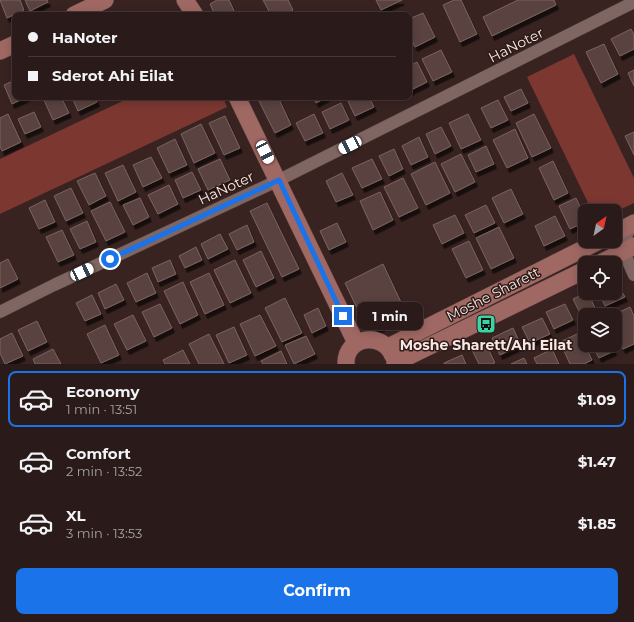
<!DOCTYPE html>
<html lang="en">
<head>
<meta charset="utf-8">
<style>
  :root { --surface:#2a1a19; --page:#362726; --text:#f1f3f6; --muted:#a5a1a2; --line:#463838; --accent:#1a73e8 }
  body { margin:0; font-family:Montserrat,sans-serif; background:var(--page); color:var(--text); height:100vh; display:flex; flex-direction:column; font-size:15px; white-space:nowrap }
  * { box-sizing:border-box; margin:0 }
  p { font-size:13px; color:var(--muted) }
  .icon { flex:none; width:22px; height:22px; fill:none; stroke:currentColor; stroke-width:2; stroke-linecap:round; stroke-linejoin:round }
  .map { position:relative; height:364px; overflow:hidden }
  .drawer { display:flex; flex-direction:column; background:var(--surface); flex:1 }
  .drawer>* { flex:none }
  .banner { position:absolute; left:12px; top:12px; width:400px; height:88px; border-radius:8px; box-shadow:0 2px 10px #0003,0 0 0 1px var(--line); display:grid; align-content:center; height:88px; padding:0 16px; background:var(--surface) }
  .needle { width:26px; rotate:33deg }
  .buttons { position:absolute; left:578px; top:204px; display:grid; gap:8px }
  .buttons a { display:grid; place-items:center; width:44px; height:44px; border-radius:8px; background:var(--surface); box-shadow:0 2px 10px #0003,0 0 0 1px var(--line); font-size:20px }
  .end { position:absolute; width:18px; height:18px; margin:-9px; border:5px solid #1a73e8; background:#fff; box-shadow:0 0 0 2px #fff }
  .from { border-radius:50% }
  .bubble { position:absolute; height:28px; border-radius:8px; background:var(--surface); box-shadow:0 2px 10px #0003,0 0 0 1px var(--line); font-size:13px; font-weight:700; line-height:28px; text-align:center }
  .car { position:absolute; width:12px; height:24px; margin:-12px -6px; border-radius:5px; box-shadow:0 0 3px 1px #0007; background:linear-gradient(#fff 24%,#345 0 40%,#fff 0 76%,#345 0 86%,#fff 0) }
  .banner b { display:flex; align-items:center; gap:14px; height:38px; font-size:15px }
  .banner b+b { border-top:1px solid var(--line) }
  .banner i { width:10px; height:10px; background:var(--text) }
  ul { padding:7px 0 0; list-style:none }
  li { display:flex; align-items:center; gap:12px; height:56px; margin:0 8px 6px; padding:0 8px; border:2px solid transparent; border-radius:8px }
  li div { flex:1 }
  li b { display:block; font-size:15px }
  li em { font-style:normal; font-weight:700 }
  li.current { border-color:var(--accent) }
  li>.icon { width:36px; height:36px; stroke-width:1.5 }
  .button { display:flex; gap:8px; margin-top:auto; padding:8px 16px }
  .button a { flex:1; height:46px; border-radius:8px; background:var(--accent); color:#fff; font-size:16px; font-weight:700; line-height:46px; text-align:center }
  .map>svg:first-child { display:block }
  .green { fill:#7c3731 }
  .building { fill:#5a4340; stroke:#7b635f; filter:url(#shadow) }
  .lines { fill:none; stroke-linecap:round; stroke-linejoin:round }
  .street-casing { stroke:#52413f; stroke-width:13 }
  .secondary-casing { stroke:#52413f; stroke-width:18 }
  .street { stroke:#7f6663; stroke-width:12 }
  .secondary { stroke:#a06862; stroke-width:17 }
  .route { stroke:#1a73e8; stroke-width:5 }
  .labels { text-anchor:middle; stroke-width:3; stroke-linejoin:round; paint-order:stroke }
  .street-label { font-size:14px; fill:#f7e8e6; stroke:#2d1a17 }
  .poi-label { font-size:14px; font-weight:bold; fill:#f7e8e6; stroke:#2d1a17 }
</style>
</head>
<body>
<div class="map">
<svg width="634" height="364" viewBox="0 0 634 364">
  <defs>
    <filter id="shadow"><feDropShadow dx="2.5" dy="4.5" stdDeviation="0" flood-color="#0009"/></filter>
  </defs>
  <rect width="100%" height="100%" fill="#382321"/>
  <!-- green -->
  <path class="green" d="M574 54 634 178V203L615 212 592 211 527 77Z
    M131 97H223L227 107 0 214V159Z"/>
  <!-- building -->
  <path class="building" d="M0 0H20L24 10 7 18Z
    M25 0H47L48 2 30 11Z
    M217 0H229L236 15H215L210 4Z
    M263 0H288L293 10 283 15H271Z
    M376 0H402L381 10Z
    M454 0H461L477 34 460 42 443 5Z
    M518 0H554L556 5 492 36 483 17Z
    M423 13 435 37 415 47 409 35V19Z
    M631 29 634 35V49L620 56 611 39Z
    M604 44 618 74 601 83 586 52Z
    M441 50 452 72 433 81 422 59Z
    M417 62 427 82 409 91V66Z
    M634 70V86L628 73Z
    M15 80V97H27L12 104 4 85Z
    M521 89 528 103 511 111 504 97Z
    M61 97 69 113 53 120 43 98Z
    M72 97H95L97 102 78 111Z
    M263 97H278L291 125 275 133 258 99Z
    M313 97H327L316 103Z
    M346 97H369L374 107 355 116Z
    M498 100 508 120 491 128 481 108Z
    M341 103 349 120 330 129 322 112Z
    M34 112 41 127 25 134 18 119Z
    M8 114 21 142 2 151 0 146V118Z
    M314 114 323 133 305 141 296 123Z
    M468 114 481 140 461 149 449 123Z
    M534 114 551 148 532 157 516 123Z
    M225 116 240 148 224 155 209 123Z
    M201 124 215 153 194 163 181 134Z
    M441 127 451 146 435 154 426 134Z
    M515 129 528 158 507 168 493 140Z
    M634 132V155L625 136Z
    M419 137 428 157 411 165 402 146Z
    M175 139 187 165 169 173 157 148Z
    M486 146 494 164 476 172 468 155Z
    M394 149 403 169 389 176 379 156Z
    M461 154 475 182 455 192 441 164Z
    M151 157 162 178 143 187 133 165Z
    M220 159 230 180 208 190 198 169Z
    M372 159 382 179 362 188 352 168Z
    M553 161 568 193 554 200 539 168Z
    M435 162 450 193 426 205 411 174Z
    M123 165 136 192 118 201 105 173Z
    M192 172 201 190 183 198 175 180Z
    M95 173 106 196 89 205 77 181Z
    M342 173 353 195 336 202 326 181Z
    M403 178 418 208 399 217 384 187Z
    M169 185 178 204 158 214 148 195Z
    M71 188 83 213 66 221 54 196Z
    M511 189 523 214 504 223 492 198Z
    M380 192 393 220 373 230 360 201Z
    M140 198 149 217 133 225 123 205Z
    M576 198 585 217V222L570 229 559 206Z
    M45 200 55 222 39 229 29 208Z
    M110 202 125 232 106 241 91 211Z
    M267 203 299 269 282 277 250 211Z
    M486 205 495 223 474 233 465 215Z
    M455 215 464 233 442 244 433 225Z
    M555 216 565 236 544 246 535 226Z
    M87 221 96 242 80 249 70 229Z
    M337 223 346 242 329 250 320 231Z
    M247 225 254 242 237 250 229 234Z
    M499 227 514 258 491 269 476 238Z
    M62 230 74 255 58 262 46 237Z
    M220 234 228 249 208 259 201 244Z
    M469 241 483 270 466 278 452 249Z
    M196 247 202 260 185 268 179 256Z
    M261 251 274 278 256 287 243 260Z
    M8 259 18 279 0 288V263Z
    M170 260 176 274 158 282 152 268Z
    M235 260 251 293 230 303 214 270Z
    M383 264 407 315 369 333 345 283Z
    M147 273 156 293 136 302 127 283Z
    M209 273 224 305 205 314 190 282Z
    M615 279 625 297 605 306 599 293H615Z
    M183 282 198 315 180 324 164 291Z
    M116 284 124 300 105 309 98 293Z
    M586 293H588L598 314 585 315 584 321 573 299Z
    M92 295 101 314 85 321 76 303Z
    M285 298 302 333 282 342 265 308Z
    M160 304 172 328 154 337 142 312Z
    M565 304 573 320 554 329 546 312Z
    M630 307 634 316V344L623 349 615 332V315H613Z
    M318 308 326 326 312 333 304 315Z
    M133 315 146 341 127 350 114 324Z
    M260 315 276 346 255 356 240 324Z
    M542 318 550 334 530 343 522 327Z
    M37 321 47 342 28 351 18 330Z
    M105 325 119 355 101 363 87 334Z
    M234 327 247 355 229 363 216 335Z
    M513 328 521 345 500 355 492 338Z
    M12 333 23 356 5 364 0 353V339Z
    M579 333 592 360 584 364H570L560 342Z
    M209 334 224 364H199L189 344Z
    M306 336 315 354 294 364 285 345Z
    M486 344 495 363 492 364H479L472 350Z
    M592 345H612L614 351 599 358Z
    M53 349 61 364H35L33 359Z
    M552 349 559 364H537L534 358Z
    M183 350 190 364H165L163 360Z
    M281 351 287 364H263L261 361Z
    M462 355 466 364H444V363Z
    M524 358 527 364H511Z"/>
  <g class="lines">
    <!-- street casing -->
    <g class="street-casing">
      <path id="street" d="M633 224C618 245 625 254 634 275
        M0 312 54 285 279 180 634 2"/>
    </g>
    <!-- secondary casing -->
    <g class="secondary-casing">
      <path id="secondary" d="M185 0 195 15
        M74 15 105 0
        M0 51 15 44
        M237 97 356 343
        M615 233 634 223
        M600 263 634 246
        M388 347 599 241
        M395 363 585 270
        M346 364C345 336 383 331 393 356"/>
    </g>
    <!-- street -->
    <use href="#street" class="street"/>
    <!-- secondary -->
    <use href="#secondary" class="secondary"/>
  </g>
  <g class="lines">
    <!-- route -->
    <path class="route" d="M110 259 279 180 343 316"/>
  </g>
  <!-- icons -->
  <defs>
    <g id="bus-square" transform="scale(1)"><rect x="-9" y="-9" width="18" height="18" rx="4" fill="#3ad4a5" stroke="#2d1a17"/><path d="M-5-6H5V4H4V6H2V4H-2V6H-4V4H-5ZM-3.5-4V0h7V-4ZM-3.5 1.2v1.5H-2V1.2ZM2 1.2v1.5H3.5V1.2Z" fill="#111"/></g>
  </defs>
  <g fill-rule="evenodd">
    <use href="#bus-square" x="486" y="324"/>
  </g>
  <g class="labels">
    <!-- street labels -->
    <g class="street-label">
      <text transform="translate(516 45) rotate(-27)" y="5">HaNoter</text>
      <text transform="translate(226 188) rotate(-25)" y="5">HaNoter</text>
      <text transform="translate(493 294) rotate(-27)" y="5">Moshe Sharett</text>
    </g>
    <!-- poi labels -->
    <g class="poi-label">
      <text x="486" y="350">Moshe Sharett/Ahi Eilat</text>
    </g>
  </g>
</svg>
<div class="buttons">
<a><svg class="needle" viewBox="-14 -14 28 28"><path d="M0-13l5 13h-10z" fill="#e53935"/><path d="M0 13l5-13h-10z" fill="#a5a1a2"/></svg></a>
<a><svg class="icon" aria-label="locate" viewBox="0 0 24 24"><circle cx="12" cy="12" r="6"/><path d="M12 2v4M12 18v4M2 12h4M18 12h4"/></svg></a>
<a><svg class="icon" aria-label="layers" viewBox="0 0 24 24"><path d="M12 4l9 5-9 5-9-5zM3 14l9 5 9-5"/></svg></a>
</div>
<i class="end from" style="left:110px;top:259px"></i>
<i class="end" style="left:343px;top:316px"></i>
<div class="bubble" style="left:357px;top:302px;width:66px">1 min</div>
<i class="car" style="left:350px;top:145px;rotate:243deg"></i>
<i class="car" style="left:265px;top:152px;rotate:153deg"></i>
<i class="car" style="left:82px;top:272px;rotate:65deg"></i>
<div class="banner">
<b><i class="from"></i>HaNoter</b>
<b><i></i>Sderot Ahi Eilat</b>
</div>
</div>
<section class="drawer">
<ul>
<li class="current"><svg class="icon" aria-label="car" viewBox="0 0 24 24"><path d="M5 17H2v-5l4-1 3-4h7l3 4 3 1v5h-3M9 17h6M6 11h13"/><circle cx="7" cy="17" r="2"/><circle cx="17" cy="17" r="2"/></svg><div><b>Economy</b><p>1 min · 13:51</p></div><em>$1.09</em></li>
<li><svg class="icon" aria-label="car" viewBox="0 0 24 24"><path d="M5 17H2v-5l4-1 3-4h7l3 4 3 1v5h-3M9 17h6M6 11h13"/><circle cx="7" cy="17" r="2"/><circle cx="17" cy="17" r="2"/></svg><div><b>Comfort</b><p>2 min · 13:52</p></div><em>$1.47</em></li>
<li><svg class="icon" aria-label="car" viewBox="0 0 24 24"><path d="M5 17H2v-5l4-1 3-4h7l3 4 3 1v5h-3M9 17h6M6 11h13"/><circle cx="7" cy="17" r="2"/><circle cx="17" cy="17" r="2"/></svg><div><b>XL</b><p>3 min · 13:53</p></div><em>$1.85</em></li>
</ul>
<div class="button"><a>Confirm</a></div>
</section>
</body>
</html>
